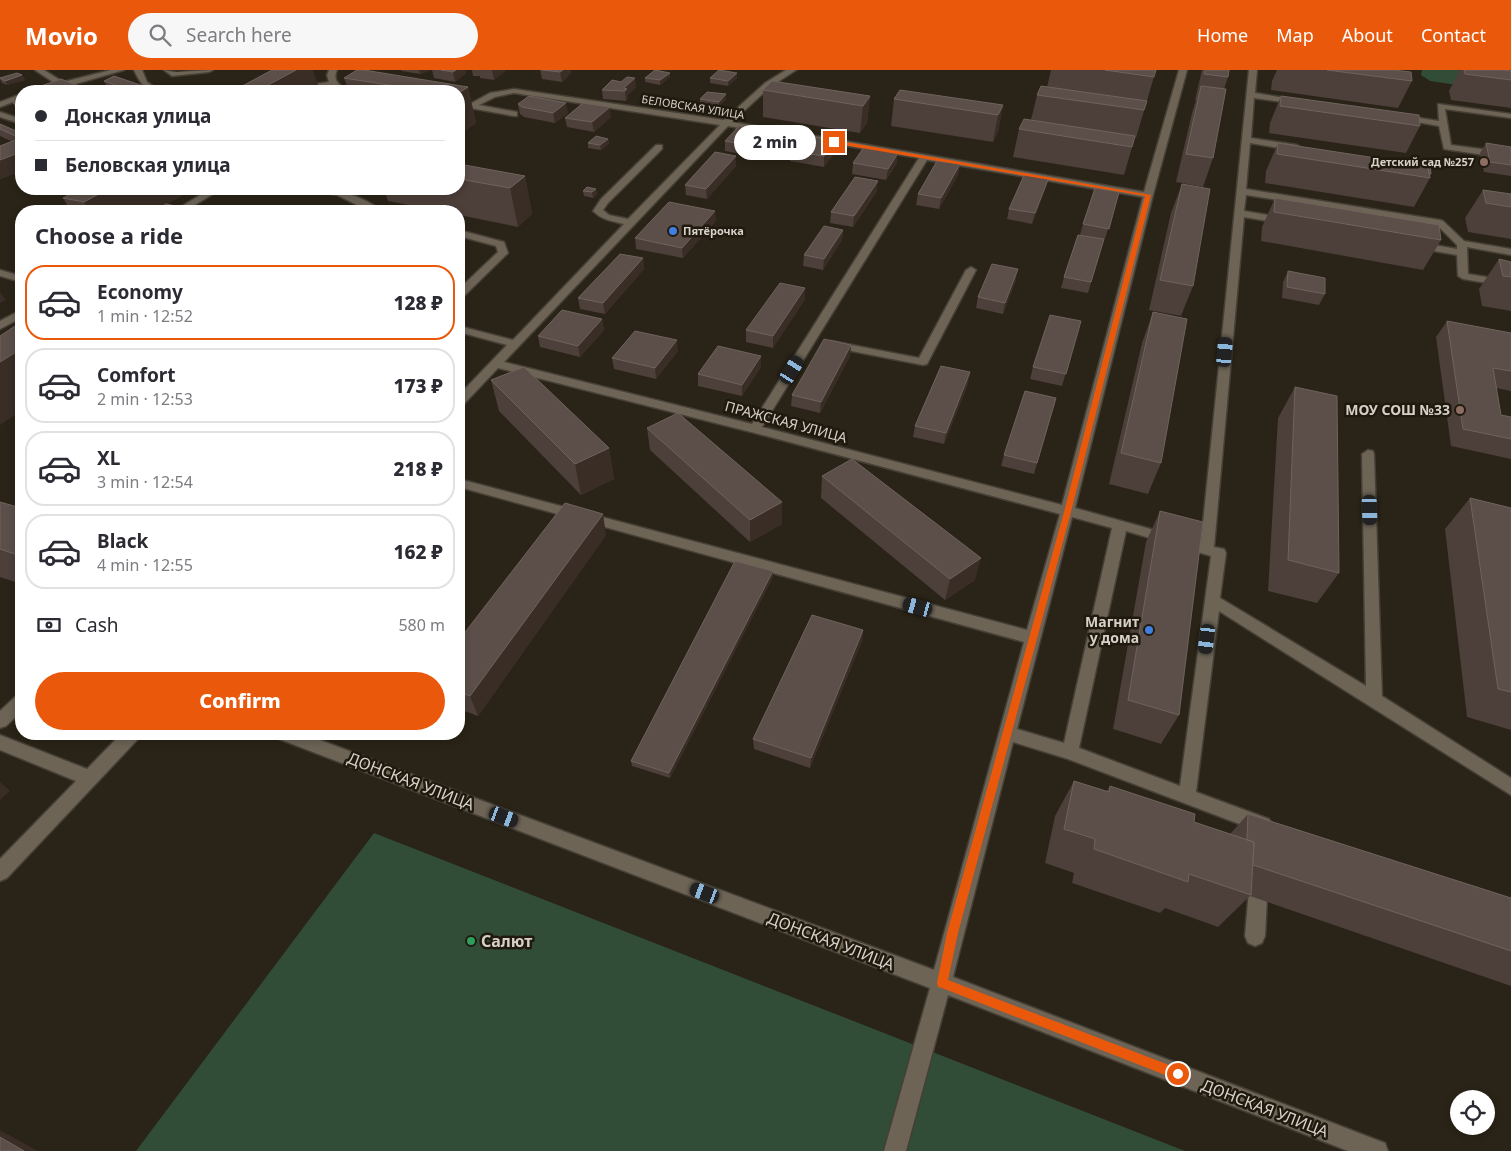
<!DOCTYPE html>
<html lang="en">
<head>
<meta charset="utf-8">
<style>
  :root { --surface:#fff; --page:#f7f7f7; --text:#2b2b33; --muted:#7c7c81; --line:#e1e1e2; --accent:#ea580c }
  body { margin:0; font-family:"Noto Sans",sans-serif; background:var(--page); color:var(--text); height:100vh; display:flex; flex-direction:column; font-size:19px; white-space:nowrap }
  * { box-sizing:border-box; margin:0 }
  p { font-size:16px; color:var(--muted) }
  .icon { flex:none; width:28px; height:28px; fill:none; stroke:currentColor; stroke-width:2; stroke-linecap:round; stroke-linejoin:round }
  .map { position:relative; flex:1; overflow:hidden }
  .details { position:absolute; left:15px; top:135px; width:450px; height:535px; display:flex; flex-direction:column; background:var(--surface); border-radius:20px; box-shadow:0 2px 8px #0003 }
  .details>* { flex:none }
  .banner { position:absolute; left:15px; top:15px; width:450px; height:110px; border-radius:20px; box-shadow:0 2px 8px #0003; display:grid; align-content:center; height:110px; padding:0 20px; background:var(--surface) }
  .buttons { position:absolute; left:1450px; top:1020px; display:grid; gap:10px }
  .buttons a { display:grid; place-items:center; width:45px; height:45px; border-radius:50%; background:var(--surface); box-shadow:0 2px 8px #0003; font-size:25px }
  .end { position:absolute; width:22px; height:22px; margin:-11px; border:6px solid #ea580c; background:#fff; box-shadow:0 0 0 2px #fff }
  .from { border-radius:50% }
  .bubble { position:absolute; height:35px; border-radius:18px; background:var(--surface); box-shadow:0 2px 8px #0003; font-size:16px; font-weight:800; line-height:35px; text-align:center }
  .car { position:absolute; width:15px; height:30px; margin:-15px -8px; border-radius:6px; box-shadow:0 0 4px 1px #0007; background:linear-gradient(#222 24%,#8ab4d8 0 40%,#222 0 76%,#8ab4d8 0 86%,#222 0) }
  .banner b { display:flex; align-items:center; gap:18px; height:48px; font-size:19px }
  .banner b+b { border-top:1px solid var(--line) }
  .banner i { width:12px; height:12px; background:var(--text) }
  ul { padding:0; list-style:none }
  li { display:flex; align-items:center; gap:15px; height:75px; margin:0 10px 8px; padding:0 10px; border:2px solid var(--line); border-radius:20px }
  li div { flex:1 }
  li b { display:block; font-size:19px }
  li em { font-style:normal; font-weight:800 }
  li.on { border-color:var(--accent) }
  li>.icon { width:45px; height:45px; stroke-width:1.5 }
  h2 { padding:0 20px; font-size:22px; line-height:60px }
  .pay { display:flex; align-items:center; gap:12px; height:55px; padding:0 20px; font-size:19px }
  .pay p { margin-inline-start:auto }
  .cta { display:flex; gap:10px; margin-top:auto; padding:10px 20px }
  .cta a { flex:1; height:58px; border-radius:30px; background:var(--accent); color:#fff; font-size:20px; font-weight:800; line-height:58px; text-align:center }
  header { display:flex; align-items:center; gap:30px; box-sizing:border-box; height:70px; padding:0 25px; background:var(--accent); color:#fff }
  header strong { font-size:24px }
  nav { display:flex; gap:28px; margin-inline-start:auto; font-size:18px }
  .search { width:350px; height:45px; background:var(--page); display:flex; align-items:center; gap:12px; box-sizing:border-box; padding:0 18px; border-radius:28px; color:var(--muted); font-size:19px }
  .map>svg:first-child { display:block }
  .green { fill:#314c37 }
  .lines { fill:none; stroke-linecap:round; stroke-linejoin:round }
  .minor-casing { stroke:#453f36; stroke-width:3 }
  .minor { fill:#6d6456; fill-rule:evenodd }
  .wall { fill:#4d3f3a }
  .shaded-wall { fill:#392d25 }
  .building { fill:#5c4f49; stroke:#6f635d }
  .route { fill:#ea580c }
  .education-dot { fill:#8d6e63; stroke:#20190e; stroke-width:2 }
  .shop-dot { fill:#3f7fe0; stroke:#20190e; stroke-width:2 }
  .leisure-dot { fill:#2e9e5b; stroke:#20190e; stroke-width:2 }
  .labels { text-anchor:middle; stroke-width:5; stroke-linejoin:round; paint-order:stroke }
  .far-street-label { font-size:11px; fill:#d5d1c9; stroke:#20190e }
  .far-poi-label { font-size:11px; font-weight:bold; fill:#d5d1c9; stroke:#20190e; text-anchor:end }
  .poi-label { font-size:14px; font-weight:bold; fill:#d5d1c9; stroke:#20190e; text-anchor:end }
  .street-label { font-size:14px; fill:#d5d1c9; stroke:#20190e }
  .near-street-label { font-size:16px; fill:#d5d1c9; stroke:#20190e }
  .near-poi-label { font-size:16px; font-weight:bold; fill:#d5d1c9; stroke:#20190e; text-anchor:start }
</style>
</head>
<body>
<header>
<strong>Movio</strong>
<div class="search"><svg class="icon" aria-label="search" viewBox="0 0 24 24"><circle cx="10" cy="10" r="6"/><path d="M15 15l6 6"/></svg>Search here</div>
<nav><a>Home</a><a>Map</a><a>About</a><a>Contact</a></nav>
</header>
<div class="map">
<svg width="1511" height="1081" viewBox="0 0 1511 1081">
  <rect width="100%" height="100%" fill="#2a2317"/>
  <!-- green -->
  <path class="green" d="M1422 0H1511V23L1430 11 1421 5Z
    M374 763 1185 1081H136Z"/>
  <g class="lines">
    <!-- minor casing -->
    <g class="minor-casing">
      <path id="minor" d="M35 0H44L63 12 111 0H124L72 15 91 21C81 21 71 17 63 17 53 17 44 21 34 21L35 19 56 14Z
        M134 0H142L147 12 160 21C145 21 140 13 134 0Z
        M164 0 174 2 213 0 209 2 172 6Z
        M329 0H337C332 11 340 14 346 21H337L331 17 288 21 297 17 329 12 327 5Z
        M786 0H796L770 17 732 52 1144 122 1179 0H1187L1153 125 1075 438 1201 473 1249 0H1257L1255 23 1298 30 1302 32 1298 34 1254 28 1251 68 1297 75 1301 78 1297 81 1250 73 1246 119 1440 150 1443 151 1464 171 1511 179V185L1467 177 1468 204 1511 211V217L1463 209 1458 206 1457 185 1417 178 1412 175 1417 172 1457 179V175L1437 155 1246 125 1244 141 1286 148 1291 151 1286 154 1244 147 1214 477 1224 479 1226 483 1220 528 1366 616 1362 384 1368 380 1373 381 1374 384 1382 626 1511 708V725L1219 541 1196 722 1269 749 1272 755 1269 761 1263 763 1068 689 1013 672 953 907 1377 1070 1385 1073 1388 1081H1348L948 925 906 1081H884L930 918 279 669 277 664H304L934 900 1024 572 459 417V409L1027 560 1060 444 755 363 498 298 463 335 459 336V325L507 275 459 262V256L513 270 624 154C612 151 602 150 593 141L601 129 656 75H662V79L608 133 603 140 609 145 628 149 720 55 514 23 495 27 479 35 517 42V46H514L459 36V32L470 34 490 23 514 19 724 50 765 13ZM728 56 919 88 752 354 504 292ZM927 90 1143 127 1062 435 762 357ZM1072 447 1112 458 1064 673 1017 659ZM1126 461 1211 486 1180 716 1079 678Z
        M21 24V29L0 37V32Z
        M1438 34 1511 44V48L1445 39 1451 75 1511 83V89L1444 79 1439 56 1400 49 1396 47 1400 45 1439 51Z
        M0 42 21 49V54L0 47Z
        M210 119H221L185 141H174Z
        M315 119C336 118 366 127 381 141H369L337 125 317 121Z
        M459 160 504 172 508 183 463 227 459 228V219L498 182 496 176 459 166Z
        M971 197 976 200 927 294 923 295 831 277 825 274 831 271 919 288 966 200Z
        M0 200 21 206V212L0 206Z
        M21 240V248L0 259V251Z
        M21 625V642L6 656 0 658V641L15 627Z
        M121 664H140L138 669 7 808 0 811V789L76 711 0 680V665L87 699Z
        M1259 799 1266 802 1268 808 1265 866 1262 873 1255 876 1248 873 1245 866 1250 808 1252 802Z"/>
    </g>
    <!-- minor -->
    <use href="#minor" class="minor"/>
  </g>
  <!-- wall -->
  <path class="wall" d="M401 0H431L420 4 402 1Z
    M432 0H465L466 3 455 12 434 8Z
    M472 0H505V1L494 10 480 8V6H473Z
    M540 0H571V3L562 12 542 9Z
    M1051 0H1156L1136 68 1135 67 1124 105 1013 87 1019 59 1031 50 1037 25 1047 17Z
    M1202 0H1229L1228 7 1224 19 1213 88 1203 117 1176 112 1192 43 1196 30H1195Z
    M1277 0H1393L1412 11 1398 38 1271 20 1272 11Z
    M1460 0H1503L1511 1V38L1451 30 1449 21Z
    M670 3V7L660 15 645 12V8Z
    M737 3V8L728 16 710 13V8Z
    M22 5 25 10 7 15 2 13 0 9V8Z
    M344 8 468 17 476 53 463 62 459 61V21H349Z
    M104 11 158 21H109Z
    M38 17 91 21H41Z
    M636 17 628 25V28L626 31 603 29 602 20Z
    M763 20 870 26 867 53 860 63 763 47Z
    M1281 26 1420 56 1406 83 1269 63 1270 53Z
    M21 29V47L13 33Z
    M700 29H726L719 36 700 33Z
    M894 29 1003 35 998 62 993 72 891 56Z
    M518 34 568 43 555 53 524 47 520 44Z
    M611 47 594 62 567 57 565 48Z
    M0 54 21 63V101L0 109V76L11 71 0 66Z
    M608 69 609 74 601 80 588 78V73Z
    M725 71H771L757 87 725 81Z
    M1278 73 1414 94V93L1431 104 1430 106V108L1414 137 1265 113 1266 101Z
    M1486 73 1511 77V106L1484 102 1480 83Z
    M790 81H836L824 97 790 91Z
    M736 86V96L707 129 686 125 685 115Z
    M853 93H897L886 110 852 104Z
    M459 94 525 106 532 144 518 157 459 145V141H439L388 131 384 119H459Z
    M960 94 958 105 939 139 916 135 918 124Z
    M1049 107 1046 117 1032 154 1007 149 1009 139Z
    M1182 114 1193 216 1181 246 1149 240 1171 143Z
    M80 119H184L186 123 167 134 201 141H71L63 128Z
    M596 119 597 124 593 128 584 126 583 121Z
    M1483 120 1511 124V169L1468 162 1465 148Z
    M877 121 853 157 830 153 831 142Z
    M1119 122 1105 169 1080 165 1083 154Z
    M1275 128 1441 170 1423 200 1261 171 1262 157Z
    M716 151 683 188 636 179 635 168Z
    M843 160 842 170 823 200 803 196 804 185Z
    M1104 169 1088 223 1061 218 1064 207Z
    M643 188 644 199 605 244 580 239 578 228Z
    M1499 189 1511 192V241L1482 236 1479 219Z
    M1288 201 1325 224 1319 235 1282 228 1283 212Z
    M1016 210 1003 244 976 238 978 227Z
    M805 218V229L773 278 746 272V260Z
    M1153 242 1161 393 1148 424 1109 414 1142 273Z
    M602 249 604 260 580 287 540 277 538 266Z
    M1081 251 1062 316 1030 309 1033 297Z
    M1447 251 1511 263V321L1496 318 1501 345 1511 347V389L1451 376 1436 267Z
    M851 275 850 286 820 343 791 336 792 325Z
    M678 281 656 309 614 299 612 288Z
    M761 297 742 326 698 316V304Z
    M491 310 609 378 614 409 581 425 499 341Z
    M968 314 944 374 913 367 915 356Z
    M1295 317 1339 503 1317 533 1268 521 1278 348Z
    M1056 328 1034 404 1001 396 1004 385Z
    M647 358 782 454 750 472 650 380Z
    M822 406 975 510 945 530 821 428Z
    M1470 428 1511 438V660L1467 647 1445 459Z
    M0 432 21 438V514L0 507Z
    M1160 441 1179 645 1161 674 1113 659 1146 472Z
    M606 465 478 646 459 639V570Z
    M773 507 670 708 632 696 631 691Z
    M863 560 862 571 810 698 754 679 753 669Z
    M1074 711 1107 721 1110 716 1194 752 1230 764 1248 744 1511 828V916L1250 826 1218 857 1165 838 1160 843 1072 813 1074 803 1045 793 1055 746Z"/>
  <!-- shaded-wall -->
  <path class="shaded-wall" d="M176 0H190L176 2Z
    M296 0H313L320 21H257Z
    M419 0H431L420 4Z
    M455 0H465L466 3 455 12 453 2Z
    M492 0H505V1L494 10Z
    M563 0H571V3L562 12 560 2Z
    M670 3V7L660 15V10Z
    M737 3V8L728 16V11Z
    M22 5 25 10 7 15 5 11Z
    M635 8 636 17 628 25V28L626 31 625 21 624 18Z
    M468 17 476 53 463 62 459 42V23Z
    M726 24V29L719 36V32Z
    M870 26 867 53 860 63 863 36Z
    M566 33 568 43 555 53 553 43Z
    M1003 35 998 62 993 72 998 45Z
    M610 37 611 47 594 62 592 52Z
    M771 61V71L757 87V77Z
    M608 69 609 74 601 80 600 75Z
    M836 71V81L824 97V86Z
    M21 82V101L0 109V90Z
    M898 83 897 93 886 110 888 99Z
    M736 86V96L707 129 706 119Z
    M960 94 958 105 939 139 941 128Z
    M525 106 532 144 518 157 510 118Z
    M1049 107 1046 117 1032 154 1035 143Z
    M878 111 877 121 853 157 854 146Z
    M108 119H184L186 123 156 141H89L84 132Z
    M596 119 597 124 593 128 592 122Z
    M715 141 716 151 683 188 682 178Z
    M843 160 842 170 823 200 824 189Z
    M643 188 644 199 605 244 603 233Z
    M1018 199 1016 210 1003 244 1005 233Z
    M805 218V229L773 278V266Z
    M0 222 6 230 0 233Z
    M602 249 604 260 580 287 578 276Z
    M677 270 678 281 656 309 655 298Z
    M851 275 850 286 820 343 821 332Z
    M21 279V341L0 355V292Z
    M761 286V297L742 326V315Z
    M970 302 968 314 944 374 946 363Z
    M609 378 614 409 581 425 575 394Z
    M782 432V454L750 472V450Z
    M603 444 606 465 478 646 470 626Z
    M981 488 975 510 945 530 950 509Z
    M773 501V507L670 708 669 703Z
    M863 560 862 571 810 698 811 688Z
    M0 712 10 721 0 730Z
    M0 1060 38 1081H24L0 1067Z"/>
  <!-- building -->
  <path class="building" d="M272 0H296L257 21H233Z
    M357 0H364L468 17 459 23V21H427L344 8Z
    M441 0H456L453 2Z
    M542 0H563L560 2Z
    M655 0 670 3 660 10 645 8Z
    M719 0 737 3 728 11 710 8Z
    M1105 0H1156L1154 7Z
    M1205 0H1229L1228 7 1204 4Z
    M1327 0H1393L1411 2 1412 11Z
    M1464 0H1503L1511 1V10L1465 4Z
    M17 3 22 5 5 11 0 8Z
    M114 6 158 21H132L104 11Z
    M627 7 635 8 624 18 627 19 625 21 602 20 612 10 621 12Z
    M61 9 91 21H51L38 17Z
    M772 11 870 26 863 36 763 20Z
    M1041 16 1147 31 1144 40 1037 25Z
    M1201 16 1226 19 1213 88 1186 84Z
    M900 20 1003 35 998 45 894 29Z
    M707 22 726 24 719 32 700 29Z
    M529 26 566 33 553 43 522 37 518 34Z
    M1281 26 1419 45 1420 56 1280 36Z
    M21 29V37L13 33Z
    M583 33 610 37 592 52 565 48Z
    M1024 49 1135 66 1132 77 1019 59Z
    M0 54 21 63V68H20L0 59Z
    M739 56 771 61 757 77 725 71Z
    M803 65 836 71 824 86 790 81Z
    M596 66 608 69 600 75 588 73Z
    M21 68V82L0 90V76Z
    M1278 73 1428 96 1430 108 1277 84Z
    M1486 73 1511 77V95L1490 92Z
    M864 77 898 83 888 99 853 93Z
    M715 82 736 86 706 119 685 115Z
    M937 91 960 94 941 128 918 124Z
    M1414 93 1430 95 1431 104H1429L1428 96 1414 94Z
    M459 94 525 106 510 118 459 109Z
    M1025 103 1049 107 1035 143 1009 139Z
    M855 107 878 111 854 146 831 142Z
    M1182 114 1210 119 1193 216 1160 210Z
    M587 117 596 119 592 122 583 121Z
    M1095 118 1119 122 1109 159 1083 154Z
    M80 119H108L84 132 63 128Z
    M1483 120 1511 124V137L1486 133Z
    M1275 128 1439 155 1441 170 1274 142Z
    M669 132 715 141 682 178 635 168Z
    M166 134 201 141H154Z
    M824 156 843 160 824 189 804 185Z
    M1078 165 1104 169 1091 212 1064 207Z
    M620 184 643 188 603 233 578 228Z
    M1499 189 1511 192V207L1503 206Z
    M992 194 1018 199 1005 233 978 227Z
    M1288 201 1325 208V224L1287 217Z
    M780 213 805 218 773 266 746 260Z
    M562 240 602 249 578 276 538 266Z
    M1153 242 1187 249 1161 393 1121 383Z
    M1050 245 1081 251 1066 304 1033 297Z
    M1447 251 1511 263V301L1493 298 1501 345 1511 347V369L1463 359Z
    M21 252V279L0 292V266Z
    M635 261 677 270 655 298 612 288Z
    M824 269 851 275 821 332 792 325Z
    M718 276 761 286 742 315 698 304Z
    M941 296 970 302 946 363 915 356Z
    M524 297 609 378 575 394 491 310Z
    M1295 317 1337 326 1339 503 1288 490Z
    M1025 321 1056 328 1037 393 1004 385Z
    M678 343 782 432 750 450 647 358Z
    M852 389 981 488 950 509 822 406Z
    M1470 428 1511 438V622L1498 619Z
    M0 432 21 438V486L0 479Z
    M565 433 603 444 470 626 459 622V570Z
    M1160 441 1203 452 1179 645 1128 630Z
    M735 491 773 501 669 703 631 691Z
    M812 545 863 560 811 688 753 669Z
    M1074 711 1109 722 1110 716 1195 744 1194 752 1254 772 1251 825 1189 804 1188 812 1094 779 1095 769 1064 759Z
    M1248 744 1511 828V881L1253 795 1254 772 1247 770Z
    M0 1067 24 1081H0Z"/>
  <!-- route -->
  <path class="route" d="M834 70 1151 125 1071 442 958 863 948 910 1182 1000 1183 1004 1182 1008 1178 1010 942 918 938 917 937 913 947 863 1064 442 1145 126 832 73Z"/>
  <!-- markers -->
  <g class="education-dot">
    <circle cx="1484" cy="92" r="5"/>
    <circle cx="1460" cy="340" r="5"/>
  </g>
  <g class="shop-dot">
    <circle cx="673" cy="161" r="5"/>
    <circle cx="1149" cy="560" r="5"/>
  </g>
  <circle class="leisure-dot" cx="471" cy="871" r="5"/>
  <g class="labels">
    <!-- far-street labels -->
    <g class="far-street-label">
      <text transform="translate(693 37) rotate(9)" y="4">БЕЛОВСКАЯ УЛИЦА</text>
    </g>
    <!-- far-poi labels -->
    <g class="far-poi-label">
      <text x="1474" y="96">Детский сад №257</text>
      <text x="683" y="165" text-anchor="start">Пятёрочка</text>
    </g>
    <!-- poi labels -->
    <g class="poi-label">
      <text x="1450" y="345">МОУ СОШ №33</text>
      <text x="1139" y="557">Магнит<tspan x="1139" dy="16">у дома</tspan></text>
    </g>
    <!-- street labels -->
    <g class="street-label">
      <text transform="translate(786 352) rotate(15)" y="5">ПРАЖСКАЯ УЛИЦА</text>
    </g>
    <!-- near-street labels -->
    <g class="near-street-label">
      <text transform="translate(411 711) rotate(21)" y="6">ДОНСКАЯ УЛИЦА</text>
      <text transform="translate(831 871) rotate(21)" y="6">ДОНСКАЯ УЛИЦА</text>
      <text transform="translate(1265 1038) rotate(21)" y="6">ДОНСКАЯ УЛИЦА</text>
    </g>
    <!-- near-poi labels -->
    <g class="near-poi-label">
      <text x="481" y="877">Салют</text>
    </g>
  </g>
</svg>
<div class="buttons">
<a><svg class="icon" aria-label="locate" viewBox="0 0 24 24"><circle cx="12" cy="12" r="6"/><path d="M12 2v4M12 18v4M2 12h4M18 12h4"/></svg></a>
</div>
<i class="end from" style="left:1178px;top:1004px"></i>
<i class="end" style="left:834px;top:72px"></i>
<div class="bubble" style="left:734px;top:55px;width:82px">2 min</div>
<i class="car" style="left:1225px;top:282px;rotate:5deg"></i>
<i class="car" style="left:792px;top:300px;rotate:32deg"></i>
<i class="car" style="left:1370px;top:440px;rotate:178deg"></i>
<i class="car" style="left:918px;top:537px;rotate:285deg"></i>
<i class="car" style="left:1207px;top:569px;rotate:187deg"></i>
<i class="car" style="left:504px;top:747px;rotate:111deg"></i>
<i class="car" style="left:705px;top:823px;rotate:291deg"></i>
<div class="banner">
<b><i class="from"></i>Донская улица</b>
<b><i></i>Беловская улица</b>
</div>
<section class="details">
<h2>Choose a ride</h2>
<ul>
<li class="on"><svg class="icon" aria-label="car" viewBox="0 0 24 24"><path d="M5 17H2v-5l4-1 3-4h7l3 4 3 1v5h-3M9 17h6M6 11h13"/><circle cx="7" cy="17" r="2"/><circle cx="17" cy="17" r="2"/></svg><div><b>Economy</b><p>1 min · 12:52</p></div><em>128 ₽</em></li>
<li><svg class="icon" aria-label="car" viewBox="0 0 24 24"><path d="M5 17H2v-5l4-1 3-4h7l3 4 3 1v5h-3M9 17h6M6 11h13"/><circle cx="7" cy="17" r="2"/><circle cx="17" cy="17" r="2"/></svg><div><b>Comfort</b><p>2 min · 12:53</p></div><em>173 ₽</em></li>
<li><svg class="icon" aria-label="car" viewBox="0 0 24 24"><path d="M5 17H2v-5l4-1 3-4h7l3 4 3 1v5h-3M9 17h6M6 11h13"/><circle cx="7" cy="17" r="2"/><circle cx="17" cy="17" r="2"/></svg><div><b>XL</b><p>3 min · 12:54</p></div><em>218 ₽</em></li>
<li><svg class="icon" aria-label="car" viewBox="0 0 24 24"><path d="M5 17H2v-5l4-1 3-4h7l3 4 3 1v5h-3M9 17h6M6 11h13"/><circle cx="7" cy="17" r="2"/><circle cx="17" cy="17" r="2"/></svg><div><b>Black</b><p>4 min · 12:55</p></div><em>162 ₽</em></li>
</ul>
<div class="pay"><svg class="icon" aria-label="cash" viewBox="0 0 24 24"><path d="M3 7h18v10H3z"/><circle cx="12" cy="12" r="2"/></svg>Cash<p>580 m</p></div>
<div class="cta"><a>Confirm</a></div>
</section>
</div>
</body>
</html>
